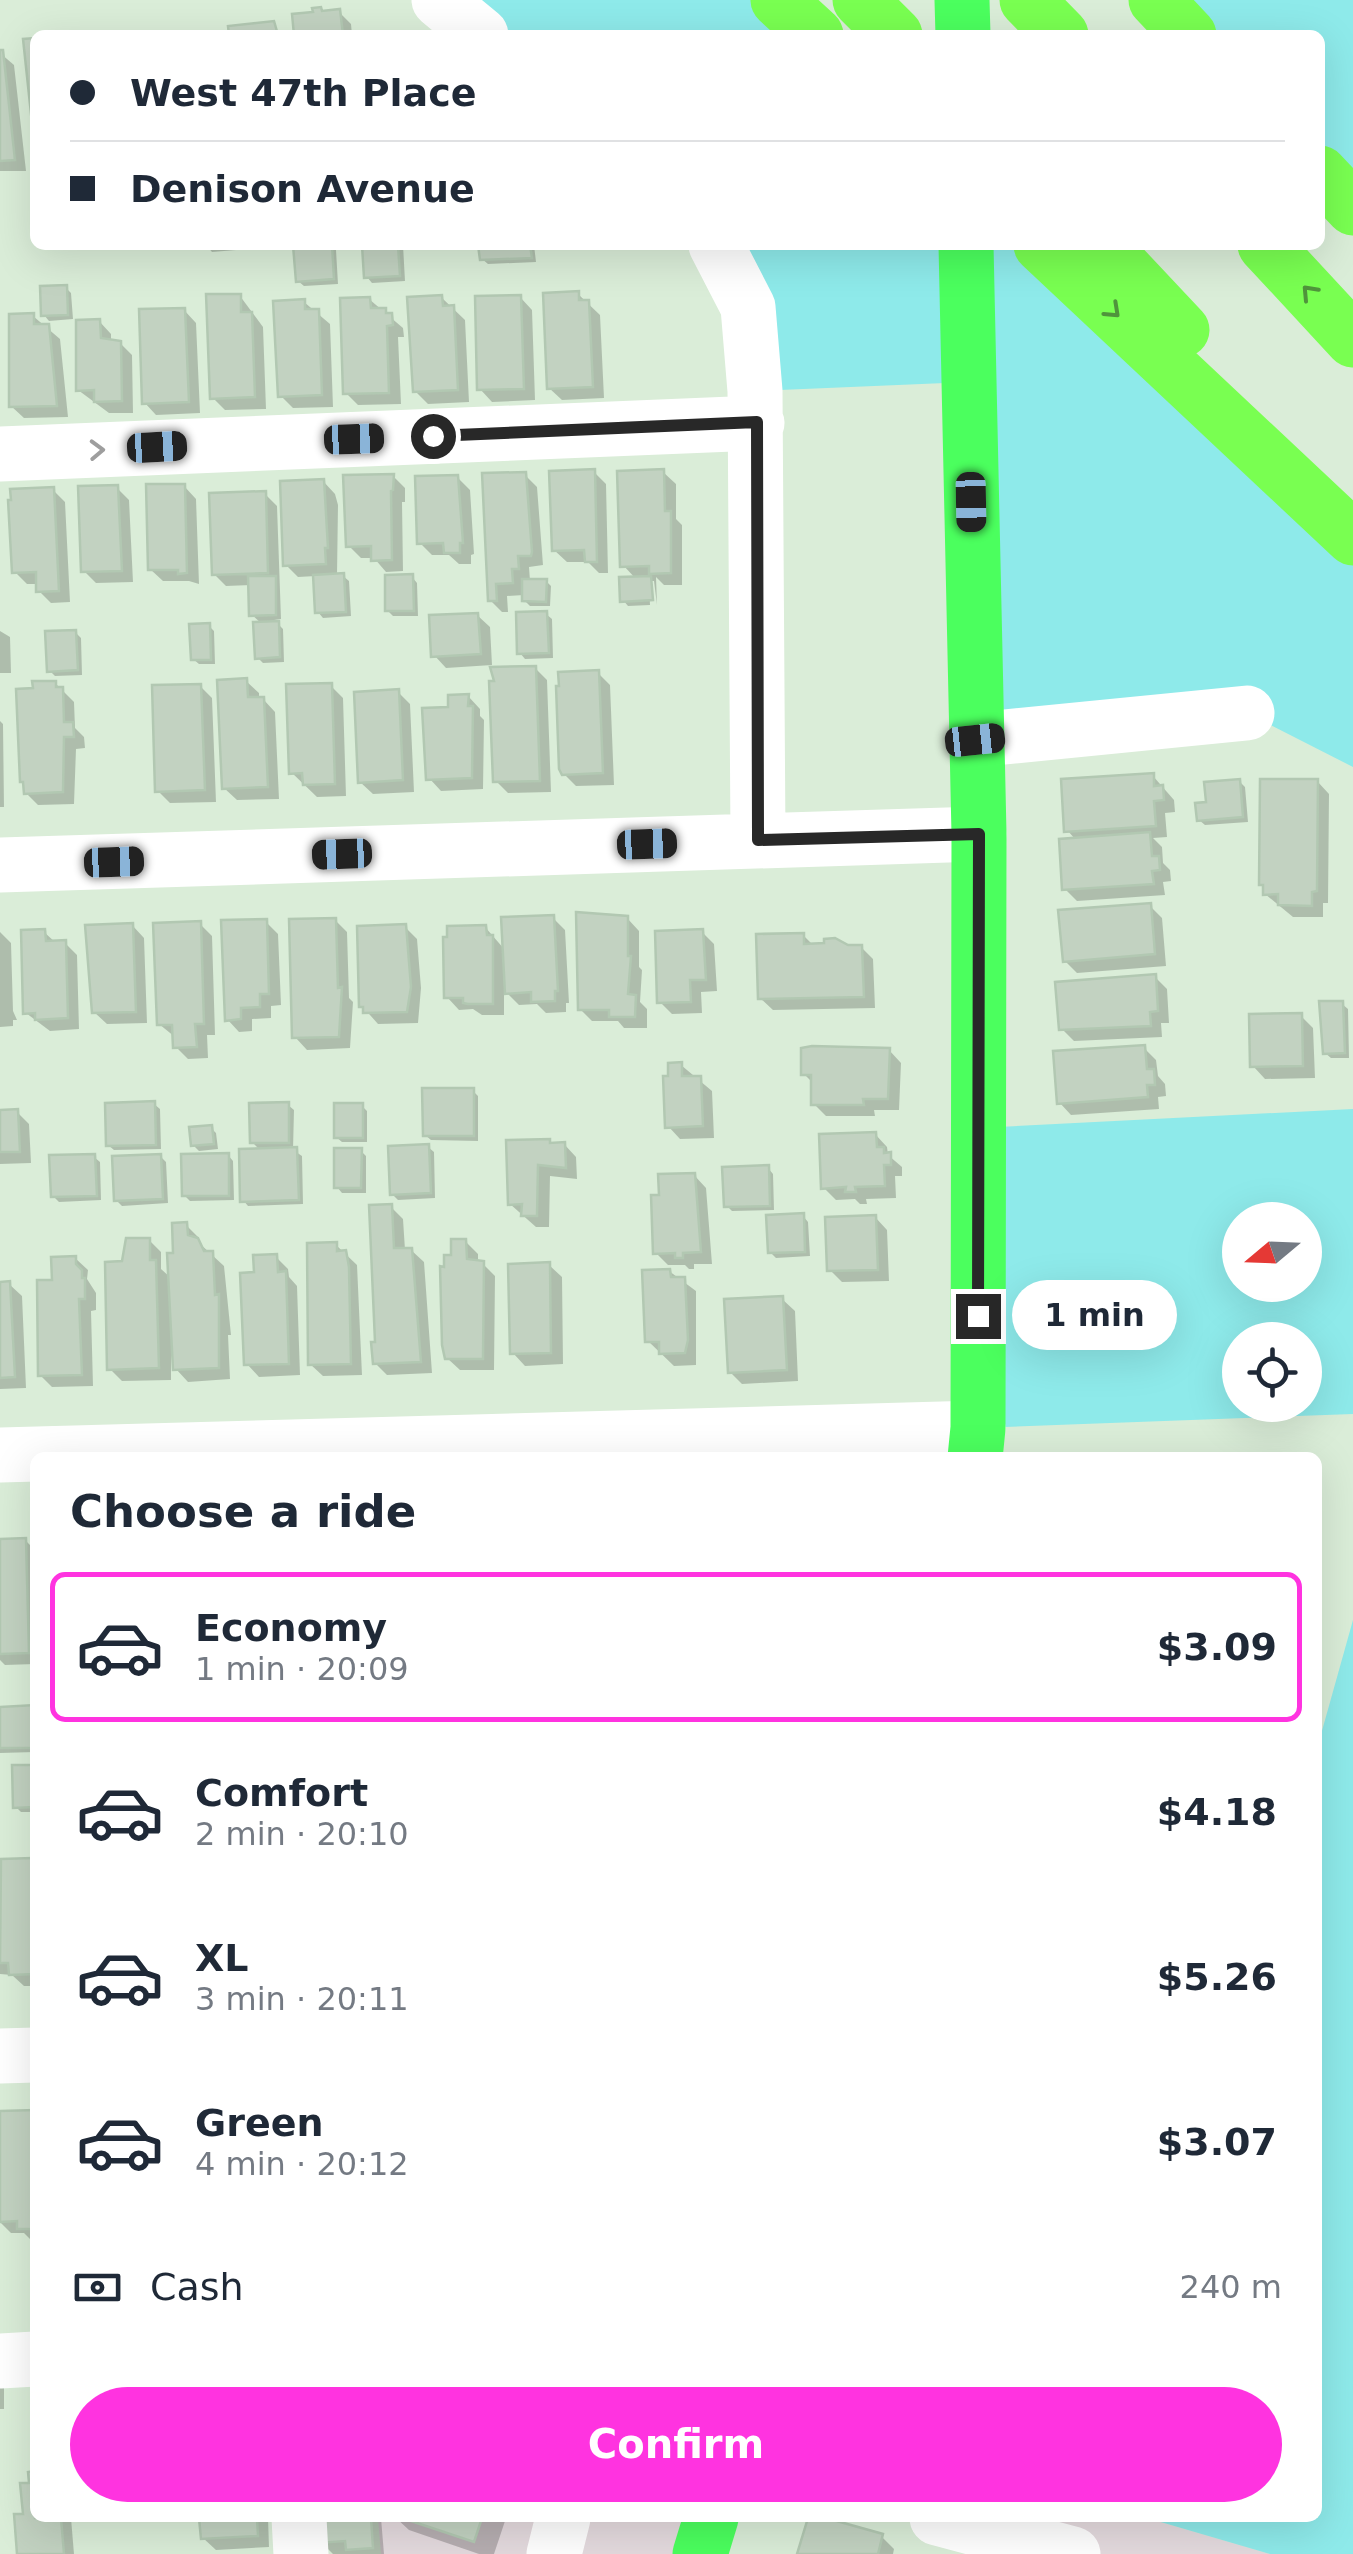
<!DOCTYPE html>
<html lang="en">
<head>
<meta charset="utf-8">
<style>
  :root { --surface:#fff; --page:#f2f2f3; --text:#1f2937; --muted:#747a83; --line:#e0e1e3; --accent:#ff33e0 }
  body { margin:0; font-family:"DejaVu Sans",sans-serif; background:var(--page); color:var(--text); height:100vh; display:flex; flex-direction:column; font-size:38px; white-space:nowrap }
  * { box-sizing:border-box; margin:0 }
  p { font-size:32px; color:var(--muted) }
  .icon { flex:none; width:55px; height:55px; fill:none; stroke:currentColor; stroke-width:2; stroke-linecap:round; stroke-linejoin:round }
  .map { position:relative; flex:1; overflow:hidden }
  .drawer { position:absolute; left:30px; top:1452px; width:1292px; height:1070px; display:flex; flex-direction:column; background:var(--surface); border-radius:15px; box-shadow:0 10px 40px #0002 }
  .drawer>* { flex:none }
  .hud { position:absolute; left:30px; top:30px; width:1295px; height:220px; border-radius:15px; box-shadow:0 10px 40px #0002; display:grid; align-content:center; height:220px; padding:0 40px; background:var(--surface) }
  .needle { width:65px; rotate:251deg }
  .fabs { position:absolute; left:1222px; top:1202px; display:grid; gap:20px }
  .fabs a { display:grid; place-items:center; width:100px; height:100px; border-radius:50%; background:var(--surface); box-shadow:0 10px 40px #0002; font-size:50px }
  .end { position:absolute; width:45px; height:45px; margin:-22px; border:12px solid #282828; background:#fff; box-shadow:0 0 0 5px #fff }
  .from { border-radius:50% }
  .bubble { position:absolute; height:70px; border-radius:35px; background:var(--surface); box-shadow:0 10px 40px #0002; font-size:32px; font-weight:700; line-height:70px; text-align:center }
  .car { position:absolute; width:30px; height:60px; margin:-30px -15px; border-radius:12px; box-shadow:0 0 8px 2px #0007; background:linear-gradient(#222 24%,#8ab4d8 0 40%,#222 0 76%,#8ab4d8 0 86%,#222 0) }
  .hud b { display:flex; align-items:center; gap:35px; height:95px; font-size:38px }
  .hud b+b { border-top:2px solid var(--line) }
  .hud i { width:25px; height:25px; background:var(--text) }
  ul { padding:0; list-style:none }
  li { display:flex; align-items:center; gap:30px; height:150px; margin:0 20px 15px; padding:0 20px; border:5px solid transparent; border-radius:15px }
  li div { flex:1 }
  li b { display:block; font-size:38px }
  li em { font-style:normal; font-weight:700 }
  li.active { border-color:var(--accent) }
  li>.icon { width:90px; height:90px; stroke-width:1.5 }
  h2 { padding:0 40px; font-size:45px; line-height:120px }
  .pay { display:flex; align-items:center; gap:25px; height:110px; padding:0 40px; font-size:38px }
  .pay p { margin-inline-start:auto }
  .button { display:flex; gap:20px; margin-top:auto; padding:20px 40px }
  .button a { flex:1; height:115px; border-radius:60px; background:var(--accent); color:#fff; font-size:40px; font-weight:700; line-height:115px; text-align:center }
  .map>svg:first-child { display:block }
  .industrial { fill:#e4dade }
  .green { fill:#8eeaea; fill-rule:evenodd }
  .shadow { fill:#0003 }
  .building { fill:#c2d2c1; stroke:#b2c8b2; stroke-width:2.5 }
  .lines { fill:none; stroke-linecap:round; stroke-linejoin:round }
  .minor { stroke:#fff; stroke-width:55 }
  .major { stroke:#4bff5e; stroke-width:55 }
  .highway { stroke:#79ff51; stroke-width:55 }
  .oneway { stroke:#50943c }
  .oneway2 { stroke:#9e9e9e }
  .route { stroke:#282828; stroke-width:12 }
</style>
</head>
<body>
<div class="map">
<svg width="1353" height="2554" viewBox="0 0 1353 2554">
  <rect width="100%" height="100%" fill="#daedd8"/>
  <!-- industrial -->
  <path class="industrial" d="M378 2518H711L700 2554H381Z
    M1036 2518H1147L1270 2554H1025Z"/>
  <!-- green -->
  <path class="green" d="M439 0H778L816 35H481Z
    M1156 0H1353V208L1320 173V35H1189Z
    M716 245H1041L1353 538V767L1247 713 975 740 969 382 755 391Z
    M1353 1109V1414L978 1428 979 1128ZM1240 1220H1305V1285H1240ZM1240 1340H1305V1405H1240Z
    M1353 1620V2554H1270L1147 2518H1318V1745Z"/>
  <!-- shadow -->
  <path class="shadow" d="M339 12 351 24 352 35H297Z
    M0 53 14 65 26 171H0Z
    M206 245H247L248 249 212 252Z
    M280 245H331L336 250 338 284 304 286 298 281 296 247 283 248Z
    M365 245H403L405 281 372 283 367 277Z
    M481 245H534L536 262 488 264 482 259Z
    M66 288 71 293 73 319 49 321 44 315Z
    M578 294 600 315 604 398 562 400 549 388Z
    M240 296 263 327 266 409 225 410 213 398Z
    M520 297 532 310 535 400 492 402 480 389Z
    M442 298 465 320 469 402 428 404 415 391Z
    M369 299 403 328 404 337H398L401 404 358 405 346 393Z
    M304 302 330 324 333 407 293 408 281 396Z
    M184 310 196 323 200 413 156 415 144 402Z
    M33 316 60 339 68 417 24 418 11 406Z
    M99 321 111 334V342L120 343 132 355 133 413H109L78 390Z
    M594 472 606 484 608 573H599L588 562H567L554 550Z
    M663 472 676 484V519L682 525V585H664L656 577 657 605 654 581H649L650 605 628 606 623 600 636 579 623 565Z
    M525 475 537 487 543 565 529 567 530 581H546L551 586 550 606H530L524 600V595L507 596 508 612H502L490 600Z
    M393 476 405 488V502H402L403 571 386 572 374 558H361L349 546Z
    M457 477 470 490 474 554 471 555V564H459L449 555H432L420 543Z
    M323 481 335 494 338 505 337 576H343L349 581 351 616 323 618 318 612 316 576 298 577 286 565Z
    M184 486 196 499 199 584 189 581H163L150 569Z
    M117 488 129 500 133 582 96 583 84 571Z
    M53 490 65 502 70 602 51 603 39 591 38 584H27L15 572Z
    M265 494 277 506 281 619 274 620 283 629 284 662 263 663 258 658 262 624 252 615 251 585 226 586 214 574Z
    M412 577 417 583 418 616H393L387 610Z
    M546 614 552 619 553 658 525 659 520 653Z
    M477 615 490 627 492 665 446 668 434 655Z
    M209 626 214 631 215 664H199L193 659Z
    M0 631 10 637 11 673H0Z
    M75 632 81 638 82 675 55 676 49 670Z
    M535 668 547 680 551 792 508 793 496 781 498 683Z
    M598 673 610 685 614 785 576 786 564 774Z
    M246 681 259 693V700L263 699 275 712 279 799 237 800 224 788Z
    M55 683 74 702 75 728 84 737 85 748 76 749 74 804 38 805 26 793Z
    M200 686 212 698 216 802 170 803 158 791Z
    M331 686 343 698 346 796 317 797 291 772Z
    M398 692 410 704 414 792 373 794 360 782Z
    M468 696 480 709V716L484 720 483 789 441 791 429 778 450 709Z
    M0 721 3 724 4 807H0Z
    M1153 776 1174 800 1175 812 1165 813 1167 837 1153 838 1162 847 1163 863 1170 870 1171 881 1163 882 1165 895 1077 901 1065 889 1076 840 1067 830Z
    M1239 781 1245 787 1248 822 1205 825 1199 820Z
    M1317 781 1329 794 1328 903H1323V917H1293L1265 894 1262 884Z
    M1150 906 1162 918 1166 966 1077 973 1065 961Z
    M553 918 565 930 569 1003H566V1012L546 1013 537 1004 519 1005 504 990V1015H482L473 1009 459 1010 447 997 485 927 505 950Z
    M627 918 639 931V967L642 970 640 1002 647 1009V1028H624L618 1021H592L580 1009Z
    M335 920 347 932 349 998 353 1002 350 1048 307 1050 295 1037Z
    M266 922 278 934 281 1005 271 1006V1018L252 1019V1031L239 1032 227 1019Z
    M200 924 212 936 215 1035H207L208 1058 188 1059 176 1047 175 1037 159 1024Z
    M132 925 144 938 147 1023 107 1024 94 1012Z
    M405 927 417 939 421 988 418 1023 378 1024 362 1006Z
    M0 932 11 943 13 1011 17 1020H13V1026L0 1027Z
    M44 932 56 943H65L77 955 79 1029 50 1031 26 1013Z
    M702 932 714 944 717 991 701 992 702 1013 672 1014 660 1002Z
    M803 935 814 946 861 947 873 959 875 1008 773 1010 760 998Z
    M1155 977 1167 989 1169 1023H1161L1162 1037 1074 1041 1062 1029Z
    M1342 1004 1348 1009 1349 1058H1331L1325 1053Z
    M1301 1016 1313 1028 1315 1078 1265 1079 1253 1066Z
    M1144 1048 1156 1060 1158 1076 1165 1084 1166 1096 1158 1097 1159 1109 1071 1115 1059 1102Z
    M889 1050 901 1063 899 1110H874L875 1116H826L814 1104V1084L804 1074Z
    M681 1065 712 1091 714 1138 680 1139 668 1126Z
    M473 1091 478 1096V1141L431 1140 425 1135Z
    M154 1104 160 1109 161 1149 114 1150 108 1145Z
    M288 1105 294 1110 293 1150 302 1156 303 1204 248 1206 243 1200 261 1151 252 1142Z
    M362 1106 367 1111V1142H342L336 1137Z
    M0 1112H17L29 1124 31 1163 0 1164Z
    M211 1128 216 1133 218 1149 199 1151 193 1145Z
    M875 1134 887 1147 888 1155 902 1167V1176H895L896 1198 866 1199 867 1204H860L855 1199 836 1200 824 1188Z
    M549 1141 553 1145 564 1144 576 1157 577 1179 550 1176 549 1227H536L510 1204Z
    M428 1147 434 1152 435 1198 398 1200 392 1194Z
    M361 1151 366 1156V1193H342L337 1187Z
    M228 1155 233 1161 234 1200 190 1201 184 1195Z
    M160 1156 166 1162 168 1203 122 1206 116 1200Z
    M94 1157 100 1162 101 1200 59 1202 53 1196Z
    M768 1168 773 1174 774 1210 732 1211 726 1205Z
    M694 1175 706 1188 712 1264H694V1269H689L685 1265H668L656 1253 662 1197Z
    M391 1207 403 1219 405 1250H411L424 1262 432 1373 387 1375 375 1363Z
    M803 1216 808 1222 810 1256 776 1258 770 1252Z
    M875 1217 887 1230 889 1281 842 1282 830 1270Z
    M186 1225 198 1237V1242L224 1266 231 1335H228L230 1379 188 1382 176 1369 175 1352H171V1380L122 1381 110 1369 124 1264 149 1240 161 1252V1269L171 1278Z
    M465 1241 478 1254V1263L483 1264 495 1276 494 1370H460L447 1358 454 1257Z
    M336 1245 357 1265 362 1375 323 1376 310 1364Z
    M276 1257 288 1269 289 1277 297 1286 300 1375 259 1377 247 1364Z
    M75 1258 88 1270 87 1279 96 1293V1310L91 1311 93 1386 52 1387 40 1375 55 1282Z
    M549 1265 562 1277 563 1364 525 1366 513 1353Z
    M669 1271 696 1291V1365L674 1366 648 1341Z
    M0 1284H9L22 1296 26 1388 0 1389Z
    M782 1299 795 1311 798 1381 742 1384 730 1372Z
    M25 1540 35 1550V1664L5 1665 0 1660V1541Z
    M35 1708V1752L0 1753V1709Z
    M35 1768V1812H21L15 1806Z
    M31 1861 35 1865V1986H24L12 1975 0 1974V1886H5Z
    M35 2112V2241H32L24 2233H11L0 2222V2114Z
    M0 2374 4 2378V2409H0Z
    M35 2474V2518H71L74 2554H21Z
    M202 2518H268L269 2547 216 2550 203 2538Z
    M318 2518H381L384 2554H333L321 2542Z
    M396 2518H506L494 2554H479L409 2530Z
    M811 2518 882 2537 894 2549 893 2554H800Z"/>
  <!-- building -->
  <path class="building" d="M321 7 322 11 340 9 343 35H294L292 14 313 12 312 8Z
    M274 21 278 35H229L228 26Z
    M35 38V151L23 39Z
    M0 50H3L15 160 0 161Z
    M293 245H332L334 279 296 282Z
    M362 245H398L400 276 364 278Z
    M478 245H530L532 258 480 260Z
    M67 285 68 315 41 316 40 286Z
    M579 291V300H589L593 387 547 389 543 293Z
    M206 294H241V312H252L255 397 210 399Z
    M442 295 443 306 454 305 458 390 413 392 407 297Z
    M521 295 524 389 477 390 475 296Z
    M370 297 371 308H386V313H392L393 325 387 326 389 393 343 394 340 298Z
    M305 299V309H319L322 395 278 397 273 301Z
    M185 308 189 402 142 404 139 309Z
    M34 313V324H49L57 406 9 407V314Z
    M100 319 101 338 121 341 122 401 94 402V390L76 391V320Z
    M595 469 597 562H585L584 550 552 551 549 471Z
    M664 469 665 511H671V573L649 574V566L620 567 617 471Z
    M526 472 532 552 531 556H518L519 569H512L513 583 496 584 497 601H488L482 473Z
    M394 474 393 490 391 491 392 560 371 561V546L346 547 343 475Z
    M458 475 463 543H460V553H444L443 543 417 544 415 476Z
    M324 479 328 548H325L326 564 283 566 280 481Z
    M146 484H185L187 573 178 574V570H148Z
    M118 485 122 571 81 572 78 486Z
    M54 487 59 591 36 592V572L12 573 8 500H11L10 489Z
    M266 491 268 573 212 575 209 493Z
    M344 573 346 612 315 613 313 575Z
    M413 574 414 611H385V575Z
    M248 576H276V615L249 616Z
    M651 576 653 600 620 602 619 577Z
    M522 579H547L546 602 522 601Z
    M547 611 549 653 517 654 516 612Z
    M478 613 481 654 431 657 429 615Z
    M279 621 280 657 255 659 253 622Z
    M210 623 211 660H191L189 624Z
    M76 630 78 670 47 672 45 631Z
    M536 666 540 781 493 782 489 681H494L490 667Z
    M599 670 603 773 562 775 559 769 556 686H559L558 672Z
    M247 678 248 697H264L268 787 222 789 217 680Z
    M32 681H56V687H63L64 722H73L74 737H64L63 792 24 794 23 782H20L16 689 33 688Z
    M332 683 335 784 303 785 302 773 289 774 286 684Z
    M201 684 205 790 155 792 152 685Z
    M399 689 403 780 358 783 354 692Z
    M469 694 468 706H473L472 778 426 780 422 708 448 707V695Z
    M1154 773V786L1163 785 1164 800 1154 801 1156 826 1064 832 1061 779Z
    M1240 779 1243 817 1197 821 1195 803 1206 802 1204 782Z
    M1260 779H1318L1317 891 1312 892V906L1278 905V894L1263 895V885H1259Z
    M1150 832 1152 856H1159L1160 870 1152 871 1154 884 1062 890 1059 839Z
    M1151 903 1155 954 1063 962 1058 910Z
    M576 912 628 916V956H631L628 994 636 995 635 1017H609V1010H578Z
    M554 915 558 991H555V1001L531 1002V992L505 994 501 917Z
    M336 918 338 988 342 987 339 1037 292 1038 289 919Z
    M267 919 269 994H260V1007L241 1008V1019L225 1021 221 920Z
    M201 921 204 1024H195L197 1047 173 1048 172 1025H157L153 923Z
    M133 923 136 1012 92 1013 85 925Z
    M406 924 411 987 407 1012 363 1013V1007H359L357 926Z
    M486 925 487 935H493V1004H468L463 1003V998H444L443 937H447V926Z
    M45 929 46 941 66 940 68 1018 35 1020V1013L23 1014 21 930Z
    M703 929 706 980H690L691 1002 657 1003 655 931Z
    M804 933V944L824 943V939L835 938 848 945H862L864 997 758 999 756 934Z
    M1156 974 1158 1011 1150 1012 1151 1026 1059 1030 1055 982Z
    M1319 1001H1343L1345 1053 1323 1054Z
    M1302 1013 1303 1066 1250 1067 1249 1014Z
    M1145 1045 1147 1069H1154L1155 1085H1147L1148 1097 1057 1104 1053 1051Z
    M812 1046 890 1048 888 1099H863L864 1105H811V1075H801V1048Z
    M682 1062V1076H701L703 1126 665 1128 663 1076H668V1063Z
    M422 1088H474V1136H423Z
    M155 1101 156 1145 106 1146 105 1103Z
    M289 1102V1143H250L249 1103Z
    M334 1103H363V1138H334Z
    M18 1109 20 1152H0V1110Z
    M212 1125 214 1144 191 1146 189 1127Z
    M876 1132 877 1147H884V1153L891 1152V1165H884L885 1186 855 1187 856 1192H845L846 1187 821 1189 819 1134Z
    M550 1139V1143L565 1142 566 1168 538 1165 537 1216H521L522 1204 508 1205 506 1140Z
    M429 1144 431 1193 390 1195 388 1146Z
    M297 1147 299 1200 240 1202 239 1149Z
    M334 1148H362L361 1188H334Z
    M229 1153V1196H182L181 1154Z
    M95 1154 97 1196 51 1197 49 1155Z
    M161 1154 163 1199 114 1201 112 1156Z
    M769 1165 770 1206 724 1207 722 1167Z
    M695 1173 701 1252 683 1253V1258H675V1253L653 1254 651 1195H659L658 1174Z
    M392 1204 394 1248H412L421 1362 373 1364 371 1342H375L369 1205Z
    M804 1213 805 1252 768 1253 766 1215Z
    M876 1215 878 1270 827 1271 825 1217Z
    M187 1222 188 1235 198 1238 204 1251H213L215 1295 219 1294V1368L173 1370 167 1253H173L172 1223Z
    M126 1238H150V1260H156L159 1368 107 1370 105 1262 122 1261Z
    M451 1239H466L467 1259 484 1261 483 1359H445L442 1345 440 1266 444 1267V1255H451Z
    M337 1242V1251L346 1250 349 1267 351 1364 308 1365 307 1243Z
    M277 1254 278 1272 286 1271 289 1364 244 1365 240 1273 254 1272 253 1255Z
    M76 1256V1264L82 1270V1278H85V1299H79L82 1375 38 1376 37 1280H52L51 1257Z
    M550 1262 551 1353 510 1354 508 1264Z
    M670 1269 671 1277H685L688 1340 685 1353 659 1354V1342H645L642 1270Z
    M10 1281 15 1377 0 1378V1282Z
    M783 1296 787 1370 728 1373 724 1299Z
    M26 1538 29 1653 0 1654V1539Z
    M35 1705V1748H0V1707Z
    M12 1765H35V1807L13 1808Z
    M32 1858 35 1974 9 1975 8 1963H0L1 1859Z
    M35 2110V2229H17V2221L0 2222V2111Z
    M35 2471V2518H61L64 2554H17L14 2514H23L20 2483H29L28 2472Z
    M199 2518H257L258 2536 201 2539Z
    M316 2518H371L373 2548 346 2550 345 2541 318 2543Z
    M402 2518H482L474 2542Z
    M808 2518H826L883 2534 878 2554H797Z"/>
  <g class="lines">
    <!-- minor -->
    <path class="minor" d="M439 0 481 35
      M716 245 748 307 755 391 758 840
      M0 454 757 423
      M975 740 1247 713
      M0 865 979 834
      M0 1455 978 1428
      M0 2056 35 2055
      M0 2361 35 2359
      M299 2518 301 2554
      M937 2518 1073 2554
      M554 2554 563 2518"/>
    <!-- major -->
    <path class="major" d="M962 0 963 35
      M966 245 979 834 978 1428 975 1458
      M700 2554 711 2518"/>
    <!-- highway -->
    <path class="highway" d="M778 0 816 35
      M860 0 895 35
      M1027 0 1061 35
      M1156 0 1189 35
      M1320 173 1353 208
      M1041 245 1353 538
      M1102 245 1182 330
      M1265 245 1353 340"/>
  </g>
  <!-- one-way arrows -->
  <defs><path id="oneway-chevron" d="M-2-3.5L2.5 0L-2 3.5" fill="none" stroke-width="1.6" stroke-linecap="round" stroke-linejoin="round" transform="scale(2.5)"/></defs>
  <g class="oneway">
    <use href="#oneway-chevron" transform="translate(1309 292) rotate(-133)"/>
    <use href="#oneway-chevron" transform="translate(1113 311) rotate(43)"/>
  </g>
  <use class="oneway2" href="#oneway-chevron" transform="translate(97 450) rotate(-2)"/>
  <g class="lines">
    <!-- route -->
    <path class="route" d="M433 436 757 422 758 840 979 834 978 1316"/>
  </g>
</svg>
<div class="fabs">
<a><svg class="needle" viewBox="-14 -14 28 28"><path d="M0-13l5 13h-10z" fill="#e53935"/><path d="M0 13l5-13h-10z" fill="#747a83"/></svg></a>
<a><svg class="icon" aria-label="locate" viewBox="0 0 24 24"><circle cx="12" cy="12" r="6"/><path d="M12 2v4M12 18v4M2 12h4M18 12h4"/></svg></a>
</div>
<i class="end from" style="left:433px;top:436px"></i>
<i class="end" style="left:978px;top:1316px"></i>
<div class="bubble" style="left:1012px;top:1280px;width:165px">1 min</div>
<i class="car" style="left:354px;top:439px;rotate:88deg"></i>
<i class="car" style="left:157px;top:447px;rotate:87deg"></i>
<i class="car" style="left:971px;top:502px;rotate:179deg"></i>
<i class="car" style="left:975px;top:740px;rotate:84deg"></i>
<i class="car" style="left:647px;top:844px;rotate:88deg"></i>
<i class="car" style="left:342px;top:854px;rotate:268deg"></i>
<i class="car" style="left:114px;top:862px;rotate:88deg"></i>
<div class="hud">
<b><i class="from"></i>West 47th Place</b>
<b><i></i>Denison Avenue</b>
</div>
<section class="drawer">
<h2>Choose a ride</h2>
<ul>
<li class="active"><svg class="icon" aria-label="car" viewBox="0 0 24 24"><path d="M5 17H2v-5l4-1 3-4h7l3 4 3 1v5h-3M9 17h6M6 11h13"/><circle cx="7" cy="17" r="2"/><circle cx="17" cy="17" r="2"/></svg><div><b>Economy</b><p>1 min · 20:09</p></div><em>$3.09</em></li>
<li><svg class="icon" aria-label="car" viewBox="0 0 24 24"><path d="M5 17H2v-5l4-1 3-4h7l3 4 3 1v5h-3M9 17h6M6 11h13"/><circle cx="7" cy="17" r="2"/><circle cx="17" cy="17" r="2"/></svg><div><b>Comfort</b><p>2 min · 20:10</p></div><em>$4.18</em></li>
<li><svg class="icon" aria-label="car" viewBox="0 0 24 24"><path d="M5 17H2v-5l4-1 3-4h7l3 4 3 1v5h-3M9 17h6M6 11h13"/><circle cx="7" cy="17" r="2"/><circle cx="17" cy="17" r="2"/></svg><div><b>XL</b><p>3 min · 20:11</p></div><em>$5.26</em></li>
<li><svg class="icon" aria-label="car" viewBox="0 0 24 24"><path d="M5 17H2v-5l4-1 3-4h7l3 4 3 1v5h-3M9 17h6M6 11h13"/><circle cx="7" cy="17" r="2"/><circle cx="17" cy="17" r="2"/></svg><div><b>Green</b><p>4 min · 20:12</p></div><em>$3.07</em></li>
</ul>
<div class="pay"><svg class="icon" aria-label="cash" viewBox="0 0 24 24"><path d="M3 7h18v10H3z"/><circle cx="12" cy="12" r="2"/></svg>Cash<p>240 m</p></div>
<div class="button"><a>Confirm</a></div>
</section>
</div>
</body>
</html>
